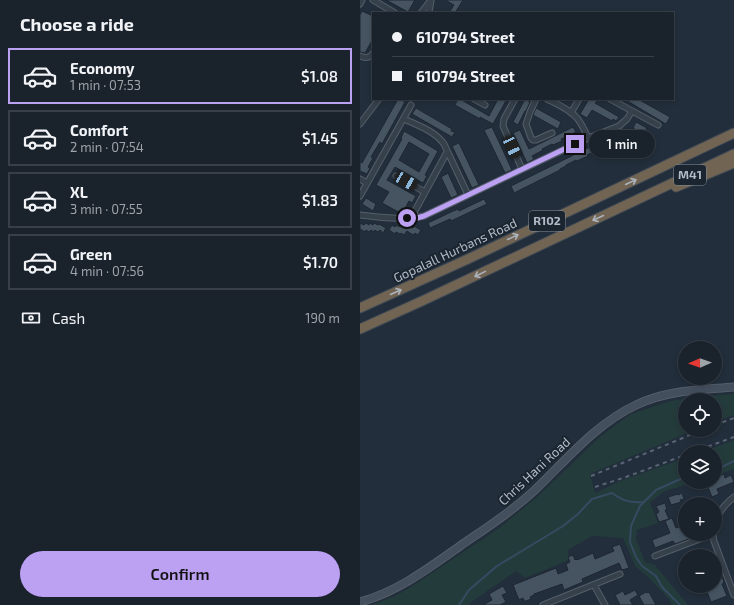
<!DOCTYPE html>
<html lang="en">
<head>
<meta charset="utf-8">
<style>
  :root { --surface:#1a222c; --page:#232a34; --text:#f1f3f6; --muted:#9fa4a9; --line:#383f48; --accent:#bca0f2 }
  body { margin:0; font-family:"Exo 2",sans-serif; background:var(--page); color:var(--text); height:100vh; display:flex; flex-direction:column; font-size:15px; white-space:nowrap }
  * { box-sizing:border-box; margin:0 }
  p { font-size:13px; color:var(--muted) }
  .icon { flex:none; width:22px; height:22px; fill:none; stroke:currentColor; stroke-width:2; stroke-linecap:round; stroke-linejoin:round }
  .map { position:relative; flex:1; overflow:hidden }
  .details { display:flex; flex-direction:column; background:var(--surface); width:360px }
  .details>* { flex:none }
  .banner { position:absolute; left:12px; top:12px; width:302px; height:88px; border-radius:0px; box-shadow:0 2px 6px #0003,0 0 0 1px var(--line); display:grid; align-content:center; height:88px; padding:0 20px; background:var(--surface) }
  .needle { width:26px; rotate:268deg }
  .buttons { position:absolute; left:318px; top:341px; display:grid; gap:8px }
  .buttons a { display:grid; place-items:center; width:44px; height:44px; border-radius:50%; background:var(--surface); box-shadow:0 2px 6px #0003,0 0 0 1px var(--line); font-size:20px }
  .end { position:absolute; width:18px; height:18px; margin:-9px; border:5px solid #bca0f2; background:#111; box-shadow:0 0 0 2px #111 }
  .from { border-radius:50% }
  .bubble { position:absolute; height:28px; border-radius:14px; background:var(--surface); box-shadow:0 2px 6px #0003,0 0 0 1px var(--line); font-size:13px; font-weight:600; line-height:28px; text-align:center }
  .car { position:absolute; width:12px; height:24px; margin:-12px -6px; border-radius:5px; box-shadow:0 0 3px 1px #0007; background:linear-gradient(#222 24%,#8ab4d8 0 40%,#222 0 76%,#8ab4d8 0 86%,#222 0) }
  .banner b { display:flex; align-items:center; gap:14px; height:38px; font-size:15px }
  .banner b+b { border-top:1px solid var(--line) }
  .banner i { width:10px; height:10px; background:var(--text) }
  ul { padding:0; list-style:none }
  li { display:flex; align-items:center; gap:12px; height:56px; margin:0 8px 6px; padding:0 12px; border:2px solid var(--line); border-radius:0px }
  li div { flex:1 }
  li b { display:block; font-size:15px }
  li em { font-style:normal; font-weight:600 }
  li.active { border-color:var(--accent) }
  li>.icon { width:36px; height:36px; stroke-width:1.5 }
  h2 { padding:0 20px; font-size:18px; line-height:48px }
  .pay { display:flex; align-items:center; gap:10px; height:44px; padding:0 20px; font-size:15px }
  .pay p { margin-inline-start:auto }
  .primary-button { display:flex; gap:8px; margin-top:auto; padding:8px 20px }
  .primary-button a { flex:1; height:46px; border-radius:24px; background:var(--accent); color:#111; font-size:16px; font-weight:600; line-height:46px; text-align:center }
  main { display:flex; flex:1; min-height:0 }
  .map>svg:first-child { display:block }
  .green { fill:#243b3c }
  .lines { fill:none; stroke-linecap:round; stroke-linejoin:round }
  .stream { stroke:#364b62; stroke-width:2 }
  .building { fill:#465462; stroke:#1d2732; fill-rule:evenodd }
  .street-casing { stroke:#545e69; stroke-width:7 }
  .secondary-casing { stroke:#545e69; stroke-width:9 }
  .highway-casing { stroke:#414b56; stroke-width:11 }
  .street { stroke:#36404b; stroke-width:5 }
  .secondary { stroke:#444f5e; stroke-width:7 }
  .highway { stroke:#716453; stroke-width:9 }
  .rail { stroke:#586473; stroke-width:2; stroke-dasharray:4 4; stroke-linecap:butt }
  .oneway { stroke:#acb2bb }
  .route { stroke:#bca0f2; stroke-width:5 }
  .labels { text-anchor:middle; stroke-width:4; stroke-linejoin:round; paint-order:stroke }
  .shield { fill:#1b2530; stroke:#858e9a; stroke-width:1 }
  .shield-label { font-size:12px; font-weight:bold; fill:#b2bbc7 }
  .street-label { font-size:13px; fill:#b2bbc7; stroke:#1b2530 }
</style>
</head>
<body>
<main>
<section class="details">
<h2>Choose a ride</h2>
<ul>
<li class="active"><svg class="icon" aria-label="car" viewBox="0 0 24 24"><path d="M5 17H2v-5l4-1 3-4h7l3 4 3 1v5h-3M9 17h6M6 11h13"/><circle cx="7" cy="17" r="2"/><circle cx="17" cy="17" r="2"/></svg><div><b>Economy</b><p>1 min · 07:53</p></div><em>$1.08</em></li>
<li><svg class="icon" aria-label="car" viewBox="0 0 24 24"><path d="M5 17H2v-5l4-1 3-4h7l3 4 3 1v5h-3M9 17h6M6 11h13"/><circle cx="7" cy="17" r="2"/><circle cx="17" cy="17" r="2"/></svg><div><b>Comfort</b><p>2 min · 07:54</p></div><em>$1.45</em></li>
<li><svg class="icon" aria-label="car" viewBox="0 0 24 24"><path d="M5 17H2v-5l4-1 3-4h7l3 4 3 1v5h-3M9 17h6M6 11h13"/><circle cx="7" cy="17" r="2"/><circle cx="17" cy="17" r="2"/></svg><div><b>XL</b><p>3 min · 07:55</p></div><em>$1.83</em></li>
<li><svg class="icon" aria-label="car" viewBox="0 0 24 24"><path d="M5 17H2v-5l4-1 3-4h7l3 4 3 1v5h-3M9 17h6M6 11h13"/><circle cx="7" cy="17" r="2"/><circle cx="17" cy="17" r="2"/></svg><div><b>Green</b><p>4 min · 07:56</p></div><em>$1.70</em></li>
</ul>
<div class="pay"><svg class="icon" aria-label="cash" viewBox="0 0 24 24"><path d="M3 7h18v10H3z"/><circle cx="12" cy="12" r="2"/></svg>Cash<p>190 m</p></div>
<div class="primary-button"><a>Confirm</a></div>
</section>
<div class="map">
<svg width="374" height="605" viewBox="0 0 374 605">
  <rect width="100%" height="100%" fill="#222e3b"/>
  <!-- green -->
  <path class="green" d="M374 394V415L355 422V400H325V430H334L230 474 235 493 260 481 325 458V482H336L305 491 290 502 298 523 277 530 276 539 285 562 295 565 328 605H312L309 599 290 579 275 566 263 538 232 536 208 550 209 560 165 578 156 571 110 603V605H11L35 596 51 587 138 529 177 497 241 436 271 414 310 401 345 396Z
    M374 440V469L355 476V452H343Z"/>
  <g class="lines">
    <!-- stream -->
    <path class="stream" d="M355 468H360L374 461
      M99 605 109 590 137 566 203 526 218 514 232 499 252 493C263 501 270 503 284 502
      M320 605 302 587 296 576 282 566 276 557 270 542 271 526 280 506 296 490 325 477"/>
  </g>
  <!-- building -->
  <path class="building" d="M26 0H55L48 12Z
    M85 0H103L95 13H89L94 5Z
    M2 11 13 16V39L5 53 0 52V15Z
    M38 99H40L45 102 22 144 20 142 11 157 13 158 8 167 10 168 7 174 0 171V162L2 163Z
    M98 99H100L129 116 138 99H147L133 124 120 117V119L95 105Z
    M165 99 170 102 166 111H165L158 125 153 122Z
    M229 99H234L237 101 235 103 259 117 256 121 253 119 252 121 232 110 227 118 220 114Z
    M264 99H278L310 117 306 124Z
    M56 108 92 129 91 131 95 132 92 137 52 114Z
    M176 108 201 122 198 129 173 115Z
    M276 122 287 128 283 134 273 128Z
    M132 127 152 170 145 173 124 130Z
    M213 127 216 132 201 139 202 141 193 145 192 144 182 149 183 150 172 156 174 159 167 163 153 133 160 130 169 149Z
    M268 128 272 135 238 151 237 150 227 155 228 156 217 161 216 160 206 165V166L200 169V170L154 193 151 186Z
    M44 131 78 151 65 175 67 176 63 183 35 167 27 180 56 196 52 203 49 201 42 214 22 203 29 192 16 185 42 139 41 138ZM49 142 69 154 59 172 39 160Z
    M99 143 119 185 112 188 92 146Z
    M88 173 98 195 91 198 81 177Z
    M6 198 16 204 13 211 2 204Z
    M124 199 127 204 91 221 90 219 70 228 68 223 91 212 98 209 99 211Z
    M0 223 4 225 6 223 9 225 10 223 13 225 14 223 18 225 19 224 26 228 23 233 20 230 18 232 15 230 14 232 11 230 9 232 6 230 5 232 0 229Z
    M32 225 35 227 36 225 39 227 40 225 47 229 49 226 53 228 54 226 61 230 58 235 55 233 53 235 47 231 44 235 41 233 40 234 36 232 35 234 29 230Z
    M364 474 365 478 371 475 374 482 357 489 359 494 352 497 347 485 355 482V478Z
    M322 493 324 499 320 500 321 502 311 505 308 497 318 494V495Z
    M305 503 307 510H305L309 519 299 522 296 514 299 512 296 506Z
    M312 518 316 528 325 525V534H333L334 537 315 544 313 541 295 548 292 540 310 533 305 521Z
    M260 544 269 568 262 570 259 563 222 579 223 582 204 590 202 584 177 593 174 594V595L170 597 171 599 166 601H164L163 598 159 600 153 585 196 568 198 574 208 570 206 564 210 562 208 557 213 555 215 560 216 559 217 560 233 553 235 559 254 551 252 547Z
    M355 562H356L361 579 363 578 364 583 362 584 367 596 351 602 346 589 337 592 335 586H355Z
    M143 586 147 593 142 595 146 602 140 605H123L132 600 129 594Z
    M275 590 278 595 270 600 273 605H260L255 595 263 591 265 595Z
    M286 592 287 593 289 592 296 605H284L279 596Z"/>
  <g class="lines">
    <!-- street casing -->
    <g class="street-casing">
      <path id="street" d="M13 0 35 13
        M0 4 2 0
        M61 13 71 0
        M69 13 71 1
        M0 56C5 58 10 59 13 53
        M114 99 125 105
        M155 99 144 119 143 126 162 169
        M176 99 170 112 166 124 171 138 173 140H176L192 133
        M187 99C197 104 209 109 217 118 222 124 225 131 228 138
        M250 99 298 125
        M211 113 219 99
        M44 119C57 125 75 131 84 144L108 195
        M0 124 19 99
        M36 176 65 192
        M0 179 7 183
        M0 196 51 105
        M0 215C20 217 45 221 64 216L228 138 259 126 267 119 272 111
        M51 218 87 152
        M355 523C358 513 365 504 374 497
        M353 534 354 541 374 595
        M295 556 353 534
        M234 585 245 605
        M183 605 260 574"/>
    </g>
    <!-- secondary casing -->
    <g class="secondary-casing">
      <path id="secondary" d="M0 602C37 592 69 568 100 546 126 528 154 510 177 488 209 457 236 424 276 405 307 390 341 390 374 387"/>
    </g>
    <!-- highway casing -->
    <g class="highway-casing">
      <path id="highway" d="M316 187 374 163
        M0 308 108 259 374 133
        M0 329 62 301 374 154"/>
    </g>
    <!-- street -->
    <use href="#street" class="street"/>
    <!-- secondary -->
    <use href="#secondary" class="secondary"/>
    <!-- highway -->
    <use href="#highway" class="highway"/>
    <!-- rail -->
    <path class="rail" d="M355 425 374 418
      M333 452 374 437
      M231 476 342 430
      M235 487 266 477 325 455"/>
  </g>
  <!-- one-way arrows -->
  <defs><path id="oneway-shaft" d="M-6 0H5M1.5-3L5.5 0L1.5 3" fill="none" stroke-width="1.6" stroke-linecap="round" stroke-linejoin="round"/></defs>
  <g class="oneway">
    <use href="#oneway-shaft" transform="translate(271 182) rotate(-25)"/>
    <use href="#oneway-shaft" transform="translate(238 218) rotate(155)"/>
    <use href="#oneway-shaft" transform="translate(153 237) rotate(-25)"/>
    <use href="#oneway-shaft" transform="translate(120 274) rotate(154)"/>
    <use href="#oneway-shaft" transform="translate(36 292) rotate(-24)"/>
  </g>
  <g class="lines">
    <!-- route -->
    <path class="route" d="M47 218H57L64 216 215 144"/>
  </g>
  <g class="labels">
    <!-- shield labels -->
    <g class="shield">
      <rect x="314" y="165" width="32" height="20" rx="3"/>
      <rect x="169" y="211" width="36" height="20" rx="3"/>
    </g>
    <g class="shield-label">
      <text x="330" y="179">M41</text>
      <text x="187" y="225">R102</text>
    </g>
    <!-- street labels -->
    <g class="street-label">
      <text transform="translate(95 250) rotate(-25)" y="5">Gopalall Hurbans Road</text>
      <text transform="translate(174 471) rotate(-43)" y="5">Chris Hani Road</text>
    </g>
  </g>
</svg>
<div class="buttons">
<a><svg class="needle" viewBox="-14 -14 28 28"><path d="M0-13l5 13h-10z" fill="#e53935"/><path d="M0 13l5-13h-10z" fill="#9fa4a9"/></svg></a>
<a><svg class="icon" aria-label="locate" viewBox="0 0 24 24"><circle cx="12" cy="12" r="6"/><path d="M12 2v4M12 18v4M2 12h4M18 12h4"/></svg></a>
<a><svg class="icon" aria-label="layers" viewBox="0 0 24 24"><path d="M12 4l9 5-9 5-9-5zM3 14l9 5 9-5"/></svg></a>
<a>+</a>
<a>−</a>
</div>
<i class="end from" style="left:47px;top:218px"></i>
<i class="end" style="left:215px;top:144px"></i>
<div class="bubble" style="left:229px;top:130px;width:66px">1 min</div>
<i class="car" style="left:152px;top:147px;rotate:155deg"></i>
<i class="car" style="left:46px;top:181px;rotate:120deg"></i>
<div class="banner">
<b><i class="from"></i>610794 Street</b>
<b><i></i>610794 Street</b>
</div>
</div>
</main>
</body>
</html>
